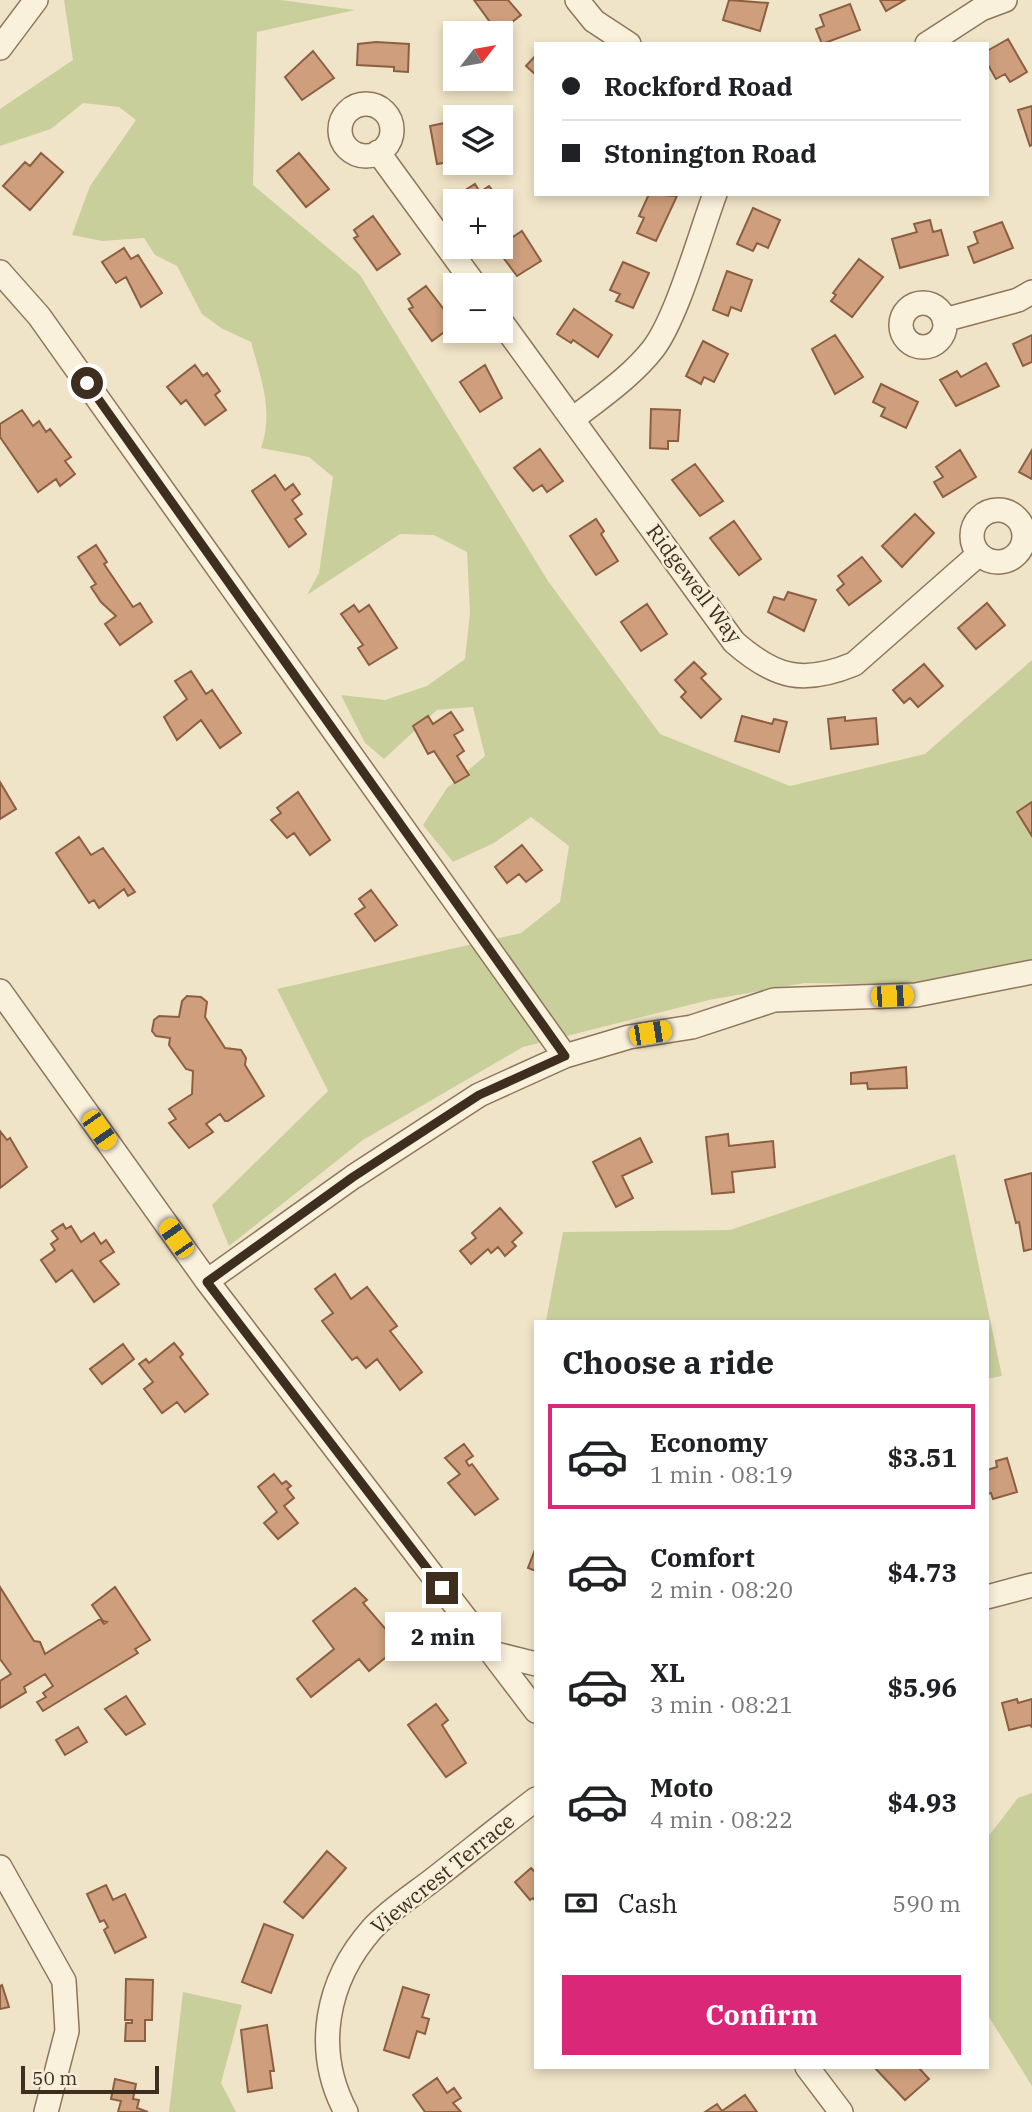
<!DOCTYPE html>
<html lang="en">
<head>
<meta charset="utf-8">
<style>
  :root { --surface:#fff; --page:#f6f6f6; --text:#202124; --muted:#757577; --line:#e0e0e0; --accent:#db2777 }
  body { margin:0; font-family:"IBM Plex Serif",serif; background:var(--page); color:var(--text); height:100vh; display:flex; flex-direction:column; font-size:26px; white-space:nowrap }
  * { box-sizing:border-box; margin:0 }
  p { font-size:23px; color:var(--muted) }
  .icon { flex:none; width:38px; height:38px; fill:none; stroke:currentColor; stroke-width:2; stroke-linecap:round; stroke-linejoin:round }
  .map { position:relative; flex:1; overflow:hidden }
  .sheet { position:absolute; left:534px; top:1320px; width:455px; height:749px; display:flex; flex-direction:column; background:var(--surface); border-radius:0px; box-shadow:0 4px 10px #0003 }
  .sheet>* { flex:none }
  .top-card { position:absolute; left:534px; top:42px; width:455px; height:154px; border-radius:0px; box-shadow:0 4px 10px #0003; display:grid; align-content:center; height:154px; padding:0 28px; background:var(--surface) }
  .needle { width:46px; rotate:59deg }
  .tools { position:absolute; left:443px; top:21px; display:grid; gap:14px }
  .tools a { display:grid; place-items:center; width:70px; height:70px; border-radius:0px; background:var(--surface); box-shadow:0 4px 10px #0003; font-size:35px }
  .scale { position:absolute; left:21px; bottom:18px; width:138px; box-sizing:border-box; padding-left:7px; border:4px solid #3d2e20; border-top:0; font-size:19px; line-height:24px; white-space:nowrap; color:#3d2e20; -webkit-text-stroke:5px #f7eed8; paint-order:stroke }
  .end { position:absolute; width:32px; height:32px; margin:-16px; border:9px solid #3d2e20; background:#fff; box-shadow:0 0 0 4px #fff }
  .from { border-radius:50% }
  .bubble { position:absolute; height:49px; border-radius:0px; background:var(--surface); box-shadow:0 4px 10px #0003; font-size:23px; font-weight:700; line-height:49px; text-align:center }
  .car { position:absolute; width:21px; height:42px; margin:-21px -10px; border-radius:9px; box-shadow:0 0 5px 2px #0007; background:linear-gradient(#f5c518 24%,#345 0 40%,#f5c518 0 76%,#345 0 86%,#f5c518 0) }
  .top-card b { display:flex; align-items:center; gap:24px; height:66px; font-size:26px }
  .top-card b+b { border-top:2px solid var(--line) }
  .top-card i { width:18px; height:18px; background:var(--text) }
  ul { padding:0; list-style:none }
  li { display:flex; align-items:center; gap:21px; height:105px; margin:0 14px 10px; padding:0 14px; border:4px solid transparent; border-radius:0px }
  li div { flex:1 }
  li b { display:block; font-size:26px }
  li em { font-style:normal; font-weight:700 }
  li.active { border-color:var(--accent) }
  li>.icon { width:63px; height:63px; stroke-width:1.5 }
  h2 { padding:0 28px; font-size:32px; line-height:84px }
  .pay { display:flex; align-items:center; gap:18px; height:77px; padding:0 28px; font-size:26px }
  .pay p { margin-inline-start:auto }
  .button { display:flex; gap:14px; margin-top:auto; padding:14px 28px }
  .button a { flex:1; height:80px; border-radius:0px; background:var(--accent); color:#fff; font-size:28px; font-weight:700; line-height:80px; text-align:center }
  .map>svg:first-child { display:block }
  .green { fill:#c9cf9b }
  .building { fill:#cf9f7d; stroke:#8d5f41; stroke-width:2 }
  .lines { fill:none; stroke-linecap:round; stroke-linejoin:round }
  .minor-casing { stroke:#8d765c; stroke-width:26 }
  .minor { stroke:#faf1dc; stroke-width:23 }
  .route { stroke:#3d2e20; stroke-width:9 }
  .labels { text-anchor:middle; stroke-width:5; stroke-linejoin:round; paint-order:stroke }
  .street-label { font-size:21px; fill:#3d2e20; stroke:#f7eed8 }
</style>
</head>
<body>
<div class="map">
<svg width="1032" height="2112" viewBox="0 0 1032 2112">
  <rect width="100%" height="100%" fill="#f0e4c8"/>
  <!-- green -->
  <path class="green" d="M64 0H281L355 10 257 32 253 185 360 275 548 581 660 734 790 786 925 754 1032 660V959L923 985 805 983 709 1000 523 1047 363 1140 229 1246 212 1205 328 1091 277 989 521 933 560 902 569 846 531 817 494 843 453 862 423 825 447 788 485 756 473 707 437 710 384 759 365 743 341 695 385 700 427 686 465 659 470 613 467 552 434 535 400 534 307 595 319 573 333 477 309 457 261 448C274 411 261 379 251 342L221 328 202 314 177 266 155 255 144 238 102 241 72 235 90 186 136 120 119 107 83 103 51 129 0 146V109L73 60Z
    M955 1154 1002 1376 987 1379V1321H546L563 1232 730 1230Z
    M1032 1793V2086L987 2014V1838L1018 1798Z
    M183 1992 242 2005 221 2083 236 2112H169Z"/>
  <!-- building -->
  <path class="building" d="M474 0H508L521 15 498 33Z
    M729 0 768 3 760 31 723 20Z
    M880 0H905L886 11Z
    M850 4 860 30 822 44 816 29 824 26 820 15Z
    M1008 39 1027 72 1010 82 1005 74 996 79 987 63V51Z
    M376 42 409 44 408 72 394 71V67L357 65 358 44Z
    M313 51 334 78 302 100 285 77Z
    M536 55V75L526 66Z
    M1032 106V145L1030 146 1018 110Z
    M449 122 450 130 455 129V161L437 164 430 126Z
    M41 153 63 172 30 210 3 186 25 162 30 166Z
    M299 153 329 189 306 207 277 171Z
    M475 184 480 192 489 186 508 210 500 215V201H463L459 194Z
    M649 194 677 196 656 241 637 233 644 218 639 216Z
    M753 208 780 220 768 248 757 243 753 251 737 244Z
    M373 216 400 254 377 270 354 238 358 236 354 230Z
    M930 220 933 232 941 230 948 255 900 268 892 239 917 232 914 224Z
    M1002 222 1013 248 974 263 968 247 978 243 974 232Z
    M522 231 541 261 517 276 496 248Z
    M124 248 131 259 138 255 162 293 141 307 126 277 116 283 102 262Z
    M859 259 883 277 852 317 831 301 836 295 833 293Z
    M623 262 649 273 633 308 616 301 620 294 610 290Z
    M727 271 752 280 741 311 731 307 728 316 713 310Z
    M426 286 455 324 432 341 409 309 413 307 408 299Z
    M574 309 612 335 598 357 573 340 571 343 557 334Z
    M835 335 863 377 835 394 812 349Z
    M1032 335V362L1023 366 1013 344Z
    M703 341 728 354 714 382 704 377 701 384 686 376Z
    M986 363 999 386 956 406 940 380 957 371 961 377Z
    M195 365 203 376 207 373 220 391 215 395 226 410 205 425 186 400 181 404 167 387Z
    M485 365 502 398 480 412 460 382Z
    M881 384 918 402 906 428 881 416 885 408 873 402Z
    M651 409 680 410 678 441H668V449L650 448Z
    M22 410 33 426 39 421 46 432 50 429 71 457 65 461 75 474 60 486 56 479 38 492 0 437V424Z
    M540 449 563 481 547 492 542 485 533 491 514 468Z
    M960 450 976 477 943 497 934 482 943 477 936 467Z
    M1032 450V479L1019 472Z
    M695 464 723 501 700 516 672 480Z
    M275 475 285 490 293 484 300 494 292 500 302 514 295 519 306 534 289 547 252 491Z
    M915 514 934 533 902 567 882 546Z
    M596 519 604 531 601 534 618 561 596 575 570 536Z
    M734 521 761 559 739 575 710 538Z
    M96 545 107 562 104 564 133 607 140 603 152 622 120 645 105 624 116 616 101 602 91 587 96 584 78 557Z
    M862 557 881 581 849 605 837 590 844 584 838 576Z
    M788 592 816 600 804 631 768 612 774 597 784 600Z
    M987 603 1005 625 976 649 958 628Z
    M647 604 667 634 641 651 621 622Z
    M354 605 359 612 369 605 397 648 369 665 358 648 363 645 341 614Z
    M694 662 706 674 701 678 721 699 701 718 681 697 686 692 675 680Z
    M924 664 943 686 918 707 910 698 904 703 893 690Z
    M191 671 206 694 212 690 241 733 220 748 201 720 177 740 164 717 187 699 175 681Z
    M451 712 463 730 454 735 464 751 457 756 469 775 455 783 434 751 428 754 413 726 428 716 433 724Z
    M742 716 772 724 774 719 787 722 779 752 735 741Z
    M845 717V721L876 718 878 744 831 749 828 719Z
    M0 782 16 809 0 819Z
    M298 792 330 840 310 855 294 833 287 838 271 820 281 813 277 808Z
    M1032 802V836L1017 812Z
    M79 837 91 855 103 848 135 892 128 896 124 889 99 908 94 900 89 903 56 853Z
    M522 845 542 870 526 882 519 874 507 883 495 867Z
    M371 890 397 925 375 941 355 914 365 907 359 899Z
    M187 996 201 997 207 1002 205 1017 225 1048 241 1050 246 1058 245 1065 264 1096 228 1121H225L220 1114 206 1124 213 1132 189 1148 169 1123 176 1119 169 1109 192 1094 193 1071 186 1069 169 1045 170 1038 156 1036 152 1031 154 1020 159 1016 179 1017 182 1001Z
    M906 1067 907 1088 868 1089 867 1083 851 1084V1073Z
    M0 1131 7 1140 10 1138 27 1167 0 1188Z
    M728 1134 729 1146 773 1141 775 1167 732 1172 734 1192 712 1194 706 1137Z
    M640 1138 652 1162 622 1176 633 1198 616 1207 593 1162Z
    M1032 1173V1249L1024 1251 1019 1222 1016 1223 1005 1180Z
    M500 1208 522 1233 512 1242 516 1246 505 1256 498 1247 491 1253 488 1249 471 1264 460 1251 476 1238 472 1233Z
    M63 1224 66 1229 71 1226 81 1242 94 1233 101 1244 106 1240 114 1252 100 1261 119 1284 94 1302 72 1270 56 1282 41 1260 55 1250 51 1244 58 1239 52 1231Z
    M335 1274 351 1299 367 1287 397 1326 390 1331 422 1372 400 1390 377 1359 366 1368 357 1357 352 1360 322 1321 333 1313 315 1289Z
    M174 1343 183 1354 180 1357 208 1394 185 1412 177 1402 162 1413 144 1389 153 1382 139 1364 146 1359 149 1363Z
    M123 1344 134 1359 102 1384 90 1369Z
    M464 1444 473 1456 466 1461 469 1466 472 1464 498 1499 475 1515 448 1483 460 1474 445 1458Z
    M1007 1458 1017 1492 993 1499 991 1493 987 1494V1470L997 1467 996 1461Z
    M274 1474 282 1484 286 1481 291 1486 287 1489 294 1498 284 1506 298 1523 278 1539 264 1523 277 1512 258 1487Z
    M536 1547V1571L528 1568Z
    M0 1587 34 1641 40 1642 45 1654 100 1619 104 1624 107 1622 103 1621 92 1605 115 1587 150 1640 135 1649 138 1653 43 1711 37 1702 46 1697 43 1693 53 1686 45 1674 24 1687 26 1692 0 1708V1681L11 1674 0 1659Z
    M355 1588 367 1600 363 1603 389 1633 386 1634 397 1648 369 1671 359 1659 311 1697 297 1679 334 1649 313 1621Z
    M126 1696 145 1724 126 1735 105 1709Z
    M1017 1699 1018 1703 1032 1699V1727L1030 1725 1009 1730 1002 1703Z
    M436 1704 448 1720 442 1725 466 1763 446 1777 408 1725Z
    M78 1727 87 1742 65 1755 56 1740Z
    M327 1851 346 1868 303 1918 284 1902Z
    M531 1868 536 1873V1902L533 1898 530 1900 515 1882Z
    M106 1885 113 1900 125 1894 146 1937 115 1953 104 1930 108 1927 104 1920 100 1922 87 1894Z
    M264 1924 293 1935 271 1993 242 1982Z
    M126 1979 153 1980 152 2020H145V2041H125L126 2023H132V2020H125Z
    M2 1985 9 2007 0 2009V1986Z
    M403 1987 429 1995 422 2017 429 2019 425 2034 417 2031 409 2058 384 2050Z
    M267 2025 274 2071H270L272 2088 248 2092 241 2030Z
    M874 2067H918L929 2079 905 2100Z
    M437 2078 447 2093 454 2088 461 2098 453 2103 461 2112H425L413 2095Z
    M115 2079 136 2084 133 2099 139 2100 137 2108 148 2112H118L121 2101 111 2099Z
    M745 2095 757 2112H705L717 2104 722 2111Z"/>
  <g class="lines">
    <!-- minor casing -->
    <g class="minor-casing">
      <path id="minor" d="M577 0 594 21 629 44
        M927 44 981 9 1005 0
        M0 48 36 0
        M340 130a26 26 0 1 1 52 0a26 26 0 1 1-52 0Z
        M378 152 475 285
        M0 272 39 316 565 1056
        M901 325a22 22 0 1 1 44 0a22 22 0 1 1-44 0Z
        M500 320 734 642C775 678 803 685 854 664L979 554
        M944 320 1018 300 1032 292
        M573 419C601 397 631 377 653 349 677 318 700 234 715 194
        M972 536a26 26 0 1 1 52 0a26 26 0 1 1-52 0Z
        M0 991 207 1281 492 1653 536 1664
        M207 1281 353 1177 479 1095 565 1056 629 1037 692 1027 774 1000 916 995 1032 972
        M987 1597 1032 1585
        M492 1653 536 1711
        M0 1867 64 1981 67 2031 46 2112
        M807 2067 841 2112
        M346 2112C313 2050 326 1981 372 1929 390 1909 418 1892 439 1875 471 1850 503 1824 536 1799"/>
    </g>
    <!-- minor -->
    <use href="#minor" class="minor"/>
  </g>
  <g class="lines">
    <!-- route -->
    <path class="route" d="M87 383 565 1056 479 1095 353 1177 207 1282 442 1588"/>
  </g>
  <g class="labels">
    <!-- street labels -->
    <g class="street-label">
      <text transform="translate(694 584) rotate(53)" y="7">Ridgewell Way</text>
      <text transform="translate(443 1874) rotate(-39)" y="7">Viewcrest Terrace</text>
    </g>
  </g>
</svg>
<div class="tools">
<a><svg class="needle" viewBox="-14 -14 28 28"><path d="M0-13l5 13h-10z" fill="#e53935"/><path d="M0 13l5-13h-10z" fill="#757577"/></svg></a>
<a><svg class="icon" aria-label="layers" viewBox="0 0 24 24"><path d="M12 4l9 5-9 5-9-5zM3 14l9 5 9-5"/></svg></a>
<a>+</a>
<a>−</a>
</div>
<div class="scale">50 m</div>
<i class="end from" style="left:87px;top:383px"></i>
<i class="end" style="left:442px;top:1588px"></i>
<div class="bubble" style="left:385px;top:1612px;width:116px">2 min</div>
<i class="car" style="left:892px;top:996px;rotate:88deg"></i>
<i class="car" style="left:650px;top:1033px;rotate:81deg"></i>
<i class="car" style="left:99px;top:1130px;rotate:145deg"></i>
<i class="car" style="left:176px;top:1238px;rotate:325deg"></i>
<div class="top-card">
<b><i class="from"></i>Rockford Road</b>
<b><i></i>Stonington Road</b>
</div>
<section class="sheet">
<h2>Choose a ride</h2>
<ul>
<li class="active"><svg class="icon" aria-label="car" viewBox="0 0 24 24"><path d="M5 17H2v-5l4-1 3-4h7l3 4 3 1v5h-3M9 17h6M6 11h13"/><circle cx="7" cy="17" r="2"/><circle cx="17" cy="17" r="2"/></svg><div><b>Economy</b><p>1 min · 08:19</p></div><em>$3.51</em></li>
<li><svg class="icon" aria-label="car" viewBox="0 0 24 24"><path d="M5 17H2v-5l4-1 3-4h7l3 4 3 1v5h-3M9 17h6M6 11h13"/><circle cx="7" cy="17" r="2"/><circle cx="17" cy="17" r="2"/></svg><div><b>Comfort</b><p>2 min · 08:20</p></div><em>$4.73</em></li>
<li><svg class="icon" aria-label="car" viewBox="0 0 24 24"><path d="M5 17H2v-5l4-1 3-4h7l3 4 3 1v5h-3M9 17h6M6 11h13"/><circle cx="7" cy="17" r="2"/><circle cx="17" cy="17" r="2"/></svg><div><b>XL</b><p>3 min · 08:21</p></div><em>$5.96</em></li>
<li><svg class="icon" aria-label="car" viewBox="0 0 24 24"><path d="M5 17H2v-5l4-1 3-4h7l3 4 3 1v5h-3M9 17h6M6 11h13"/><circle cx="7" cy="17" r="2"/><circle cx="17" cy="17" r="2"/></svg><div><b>Moto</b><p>4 min · 08:22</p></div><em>$4.93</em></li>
</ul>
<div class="pay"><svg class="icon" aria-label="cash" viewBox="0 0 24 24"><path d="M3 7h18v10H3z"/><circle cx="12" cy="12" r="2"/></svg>Cash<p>590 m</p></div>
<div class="button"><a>Confirm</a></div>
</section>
</div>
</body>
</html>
